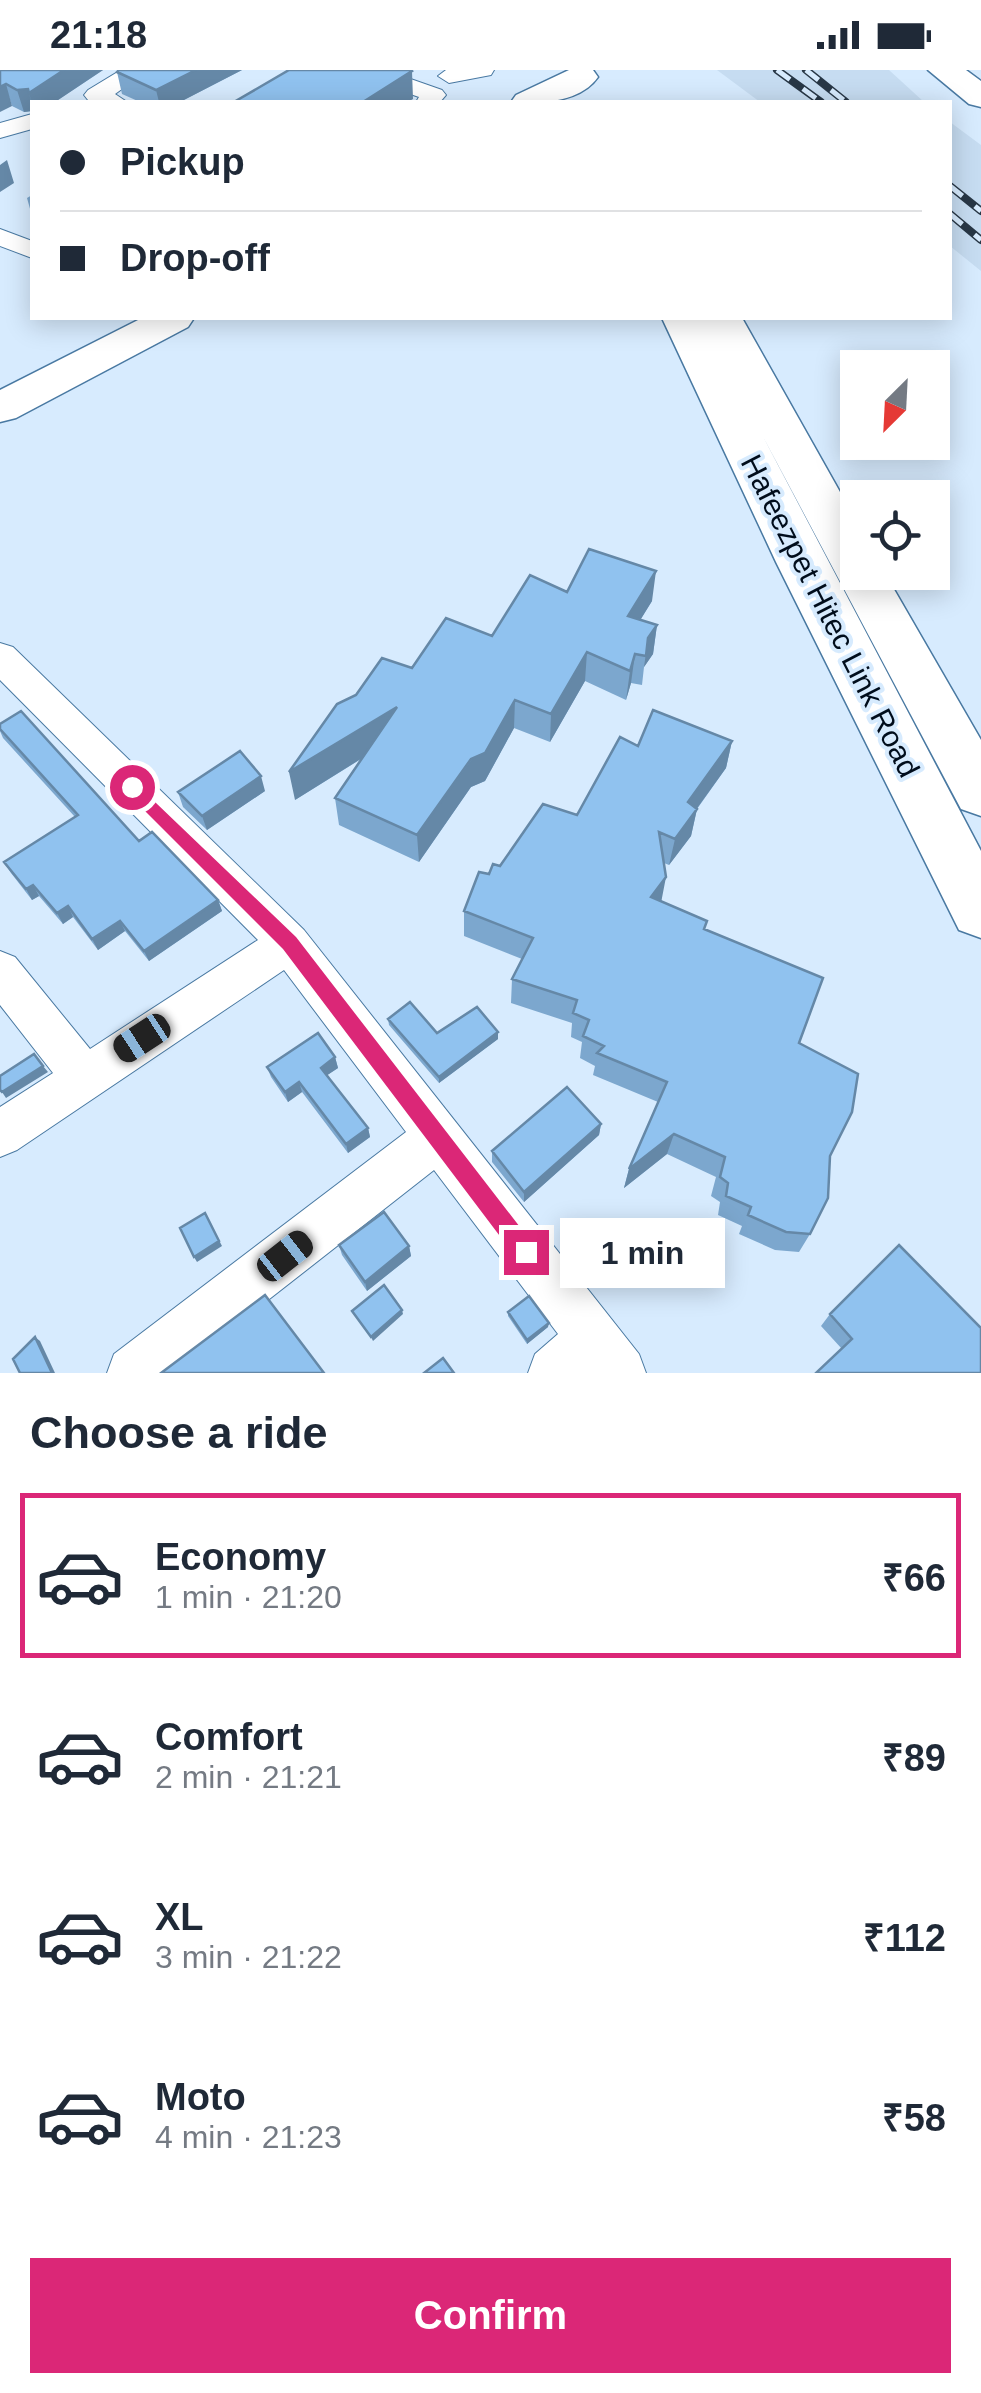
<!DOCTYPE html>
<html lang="en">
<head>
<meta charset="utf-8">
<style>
  :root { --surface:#fff; --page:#f2f2f3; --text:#1f2937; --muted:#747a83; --line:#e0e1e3; --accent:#db2777 }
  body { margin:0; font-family:Helvetica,sans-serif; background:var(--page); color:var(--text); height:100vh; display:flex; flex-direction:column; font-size:38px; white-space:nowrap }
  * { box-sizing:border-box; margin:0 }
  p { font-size:32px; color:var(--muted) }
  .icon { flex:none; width:55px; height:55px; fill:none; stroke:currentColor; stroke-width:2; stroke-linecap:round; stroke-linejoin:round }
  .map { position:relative; height:1303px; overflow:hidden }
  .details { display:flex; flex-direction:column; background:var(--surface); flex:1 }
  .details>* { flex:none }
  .banner { position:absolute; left:30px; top:30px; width:922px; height:220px; border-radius:0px; box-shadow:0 5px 25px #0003; display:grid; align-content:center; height:220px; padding:0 30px; background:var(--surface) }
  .needle { width:65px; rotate:204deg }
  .fabs { position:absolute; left:840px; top:280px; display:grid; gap:20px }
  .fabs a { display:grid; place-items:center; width:110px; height:110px; border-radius:0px; background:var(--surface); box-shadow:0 5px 25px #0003; font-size:50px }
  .end { position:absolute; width:45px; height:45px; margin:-22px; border:12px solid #db2777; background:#fff; box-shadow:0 0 0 5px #fff }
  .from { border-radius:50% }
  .bubble { position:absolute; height:70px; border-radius:0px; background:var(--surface); box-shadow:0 5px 25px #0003; font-size:32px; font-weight:800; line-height:70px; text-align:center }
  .car { position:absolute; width:30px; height:60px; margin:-30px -15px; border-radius:12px; box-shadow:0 0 8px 2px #0007; background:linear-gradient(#222 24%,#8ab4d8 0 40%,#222 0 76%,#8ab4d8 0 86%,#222 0) }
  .banner b { display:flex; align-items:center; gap:35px; height:95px; font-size:38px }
  .banner b+b { border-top:2px solid var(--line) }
  .banner i { width:25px; height:25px; background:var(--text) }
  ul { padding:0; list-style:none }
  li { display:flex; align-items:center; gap:30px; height:165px; margin:0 20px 15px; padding:0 10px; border:5px solid transparent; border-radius:0px }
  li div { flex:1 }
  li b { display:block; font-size:38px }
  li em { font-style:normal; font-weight:800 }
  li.current { border-color:var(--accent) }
  li>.icon { width:90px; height:90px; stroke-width:1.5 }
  h2 { padding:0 30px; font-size:45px; line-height:120px }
  .cta { display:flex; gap:20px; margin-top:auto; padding:20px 30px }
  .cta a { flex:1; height:115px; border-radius:0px; background:var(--accent); color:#fff; font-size:40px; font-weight:800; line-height:115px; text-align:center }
  .status { display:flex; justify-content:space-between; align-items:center; height:70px; padding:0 50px; background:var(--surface); direction:ltr }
  .status svg { height:28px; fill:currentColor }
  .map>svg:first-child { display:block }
  .built { fill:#c6dcf1 }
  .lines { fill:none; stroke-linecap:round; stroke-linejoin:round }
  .street-casing { stroke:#4979a2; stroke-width:2 }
  .secondary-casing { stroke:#4979a2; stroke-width:3 }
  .street { fill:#fff; fill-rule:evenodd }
  .secondary { fill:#fff; fill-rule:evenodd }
  .rail-casing { stroke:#283746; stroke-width:8 }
  .rail { stroke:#d7ebfe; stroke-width:5; stroke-dasharray:16; stroke-linecap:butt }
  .wall { fill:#7ca7ce }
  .shaded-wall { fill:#6588a7 }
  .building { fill:#90c2ef; stroke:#6588a7; stroke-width:2.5 }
  .route { fill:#db2777 }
  .labels { text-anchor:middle; stroke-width:8; stroke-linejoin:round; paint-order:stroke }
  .street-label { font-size:30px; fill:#000d1c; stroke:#d7ebfe }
</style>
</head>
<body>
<div class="status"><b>21:18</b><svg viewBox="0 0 49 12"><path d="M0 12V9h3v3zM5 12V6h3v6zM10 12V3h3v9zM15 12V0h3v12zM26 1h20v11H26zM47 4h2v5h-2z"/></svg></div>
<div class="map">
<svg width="981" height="1303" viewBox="0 0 981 1303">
  <rect width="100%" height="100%" fill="#d7ebfe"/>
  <!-- built -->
  <path class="built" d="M717 0H889L924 32H760Z
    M950 52 981 75V201L950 176Z"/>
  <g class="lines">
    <!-- street casing -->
    <g class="street-casing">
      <path id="street" d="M121 0 147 1 115 24 127 32 88 30 84 25 88 20Z
        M352 0H385L442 20 446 25 440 32H416L419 27 355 5Z
        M446 0H494L491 5 449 13 438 6Z
        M32 44V59L0 68V53Z
        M0 159 32 171V188L0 176Z
        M0 573 13 577 304 860 639 1284 646 1303H528L535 1284 558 1264 434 1100 175 1303H107L114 1284 406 1062 284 900 17 1080 0 1087V1037L53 1003 0 935V881L15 887 90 979 258 870 0 610Z"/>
    </g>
    <!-- secondary casing -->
    <g class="secondary-casing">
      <path id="secondary" d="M569 0H593L598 7C580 33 539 34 511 32L516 25Z
        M928 0H966L981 11V37L969 34Z
        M142 248H194L188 257 16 348 0 352V320Z
        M662 248H742L858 454V502H884L981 670V746L961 739 759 359 981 781V868L959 860 776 492Z"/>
    </g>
    <!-- street -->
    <use href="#street" class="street"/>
    <!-- secondary -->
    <use href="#secondary" class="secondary"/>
    <!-- rail casing -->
    <g class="rail-casing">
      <path id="rail" d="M777 0 821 32
        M806 0 846 32
        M950 116 981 141
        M950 144 981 170"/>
    </g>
    <!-- rail -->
    <use href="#rail" class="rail"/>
  </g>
  <!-- wall -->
  <path class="wall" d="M0 0H103L55 32H32V41L24 42 12 36Z
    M242 0 180 32H140L122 24 117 2Z
    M32 125V146L27 128Z
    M567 522 652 531 640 550 657 555 653 584 644 597 642 615 631 613 626 630 585 611 550 672 514 658 485 711 471 717 419 792 339 755 335 728 361 689 295 730 412 598 492 566Z
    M0 654 139 771 218 830 222 841 149 891 125 861 98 880 73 847 63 854 39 826 32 830 11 803 4 792 75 747 3 668 0 661Z
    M732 671 726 698 697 739 691 766 669 795 664 793 661 831 705 859 799 973 830 1086 810 1164 799 1182 775 1180 739 1164 742 1156 718 1145 720 1132 711 1126 716 1107 667 1084 624 1118 629 1099 658 1032 593 1005 595 996 580 988 582 972 571 967 572 953 511 933 512 909 522 889 464 866V841L489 804 577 745 638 676Z
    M265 721 207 760 183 737 178 722Z
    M388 949 437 963 498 969 439 1013 389 955Z
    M335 987 338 998 327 1005 368 1058 370 1067 348 1083 302 1022 288 1032 271 1007 267 997Z
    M601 1054 599 1065 524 1132 492 1092V1081Z
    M339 1175 409 1176 411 1186 367 1221 342 1185Z
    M508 1242 548 1257 527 1274 508 1246Z
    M830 1244 981 1258 842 1279 821 1256Z"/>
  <!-- shaded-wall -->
  <path class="shaded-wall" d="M64 0H103L55 32 32 34 29 23Z
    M196 0H242L180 32H159L156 20Z
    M412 1 413 29 408 32H363Z
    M6 14 12 36 0 42V17Z
    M28 19 32 35V41L24 42 17 20Z
    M7 90 14 113 0 122V95Z
    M656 501 652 531 625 575 628 546Z
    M657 555 653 584 644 597 648 568Z
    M587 582 585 611 550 672 551 644Z
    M635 584 631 613 626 630 630 601Z
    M515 630 514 658 485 711 471 717 419 792 417 765Z
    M397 637 399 665 295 730 289 702Z
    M732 671 726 698 695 741 697 739 691 766 669 795 675 769 688 732Z
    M261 706 265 721 207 760 202 746Z
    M666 807 661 833 651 827Z
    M33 815 39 826 32 830 26 819Z
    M218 830 222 841 149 891 144 881Z
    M68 836 73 847 63 854 57 843Z
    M120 851 125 861 98 880 92 869Z
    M498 962V969L439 1013V1007Z
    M335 987 338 998 323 1008 321 998Z
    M43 996 48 1002 6 1028 2 1022Z
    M299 1012 302 1022 288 1032 285 1022Z
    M601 1054 599 1065 524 1132V1122Z
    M368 1058 370 1067 348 1083 346 1074Z
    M674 1064 667 1084 624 1118 629 1099Z
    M205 1143 222 1176 197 1192 194 1187Z
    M409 1176 411 1186 367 1221 365 1212Z
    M402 1240 403 1244 373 1271 371 1267Z
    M549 1253 548 1257 527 1274V1270Z
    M35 1267 40 1271 55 1303H52Z"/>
  <!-- building -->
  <path class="building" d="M0 0H64L29 23 28 19 17 20 6 14 0 17Z
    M119 0H196L156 20 117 2Z
    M289 0H411L412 1 363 32H234Z
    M589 479 656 501 628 546 657 555 648 568 646 586 635 584 630 601 587 582 551 644 515 630 485 683 471 689 417 765 335 728 397 637 289 702 337 634 356 625 382 588 412 598 446 548 492 566 530 505 567 522Z
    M653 640 732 671 688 732 697 739 675 769 659 762 666 807 651 827 707 851 704 859 823 908 799 973 858 1004 852 1042 830 1086 828 1128 810 1164 786 1162 748 1145 751 1137 726 1126 728 1113 720 1107 725 1087 674 1064 629 1099 667 1012 597 983 604 976 583 966 589 950 573 943 577 930 512 909 533 868 464 841 479 802 489 804 493 794 500 796 543 734 577 745 620 667 638 676Z
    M21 641 139 771 152 762 218 830 144 881 120 851 92 869 68 836 57 843 33 815 26 819 4 792 78 745 0 659V654Z
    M240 681 261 706 202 746 178 722Z
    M410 932 437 963 477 937 498 962 439 1007 388 949Z
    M318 963 335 987 321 998 368 1058 346 1074 299 1012 285 1022 267 997Z
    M34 984 43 996 2 1022 0 1020V1006Z
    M567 1017 601 1054 524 1122 492 1081Z
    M384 1142 409 1176 365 1212 339 1175Z
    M205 1143 219 1171 194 1187 180 1158Z
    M899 1175 981 1258V1303H816L852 1269 830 1244Z
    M384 1215 402 1240 371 1267 352 1241Z
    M265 1225 324 1303H161Z
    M529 1226 549 1253 527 1270 508 1242Z
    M35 1267 52 1303H20L13 1289Z
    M443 1288 454 1303H424Z"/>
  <!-- route -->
  <path class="route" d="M132 710 296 867 533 1174 536 1182 533 1190 526 1193 518 1190 283 879 126 722V712Z"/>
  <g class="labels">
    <!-- street labels -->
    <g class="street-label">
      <text transform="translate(830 546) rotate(63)" y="10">Hafeezpet Hitec Link Road</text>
    </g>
  </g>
</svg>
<div class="fabs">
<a><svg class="needle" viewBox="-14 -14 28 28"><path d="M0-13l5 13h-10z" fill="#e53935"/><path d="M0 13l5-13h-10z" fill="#747a83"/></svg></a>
<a><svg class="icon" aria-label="locate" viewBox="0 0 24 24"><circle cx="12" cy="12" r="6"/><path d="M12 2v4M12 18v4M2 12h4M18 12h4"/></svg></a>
</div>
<i class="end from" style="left:132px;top:717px"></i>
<i class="end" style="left:526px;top:1182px"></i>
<div class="bubble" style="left:560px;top:1148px;width:165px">1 min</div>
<i class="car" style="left:142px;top:968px;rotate:237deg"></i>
<i class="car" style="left:285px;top:1186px;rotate:52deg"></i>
<div class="banner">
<b><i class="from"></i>Pickup</b>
<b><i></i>Drop-off</b>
</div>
</div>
<section class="details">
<h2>Choose a ride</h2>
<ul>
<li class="current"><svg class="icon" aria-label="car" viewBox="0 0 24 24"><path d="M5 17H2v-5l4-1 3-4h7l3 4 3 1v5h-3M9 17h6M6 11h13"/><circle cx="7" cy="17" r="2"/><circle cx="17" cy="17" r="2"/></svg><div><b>Economy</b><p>1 min · 21:20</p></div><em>₹66</em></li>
<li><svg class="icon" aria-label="car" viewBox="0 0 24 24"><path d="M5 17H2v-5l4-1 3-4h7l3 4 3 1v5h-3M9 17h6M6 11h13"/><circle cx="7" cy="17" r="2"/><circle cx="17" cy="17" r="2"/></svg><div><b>Comfort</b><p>2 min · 21:21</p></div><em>₹89</em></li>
<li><svg class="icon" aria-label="car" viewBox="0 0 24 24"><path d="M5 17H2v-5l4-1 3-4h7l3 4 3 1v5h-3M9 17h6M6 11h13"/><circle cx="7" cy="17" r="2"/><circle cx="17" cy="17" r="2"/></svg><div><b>XL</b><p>3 min · 21:22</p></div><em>₹112</em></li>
<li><svg class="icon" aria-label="car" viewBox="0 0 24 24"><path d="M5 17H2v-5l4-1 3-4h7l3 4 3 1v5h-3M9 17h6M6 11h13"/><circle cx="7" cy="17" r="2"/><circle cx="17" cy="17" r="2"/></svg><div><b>Moto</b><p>4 min · 21:23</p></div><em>₹58</em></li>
</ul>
<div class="cta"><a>Confirm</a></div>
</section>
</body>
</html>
